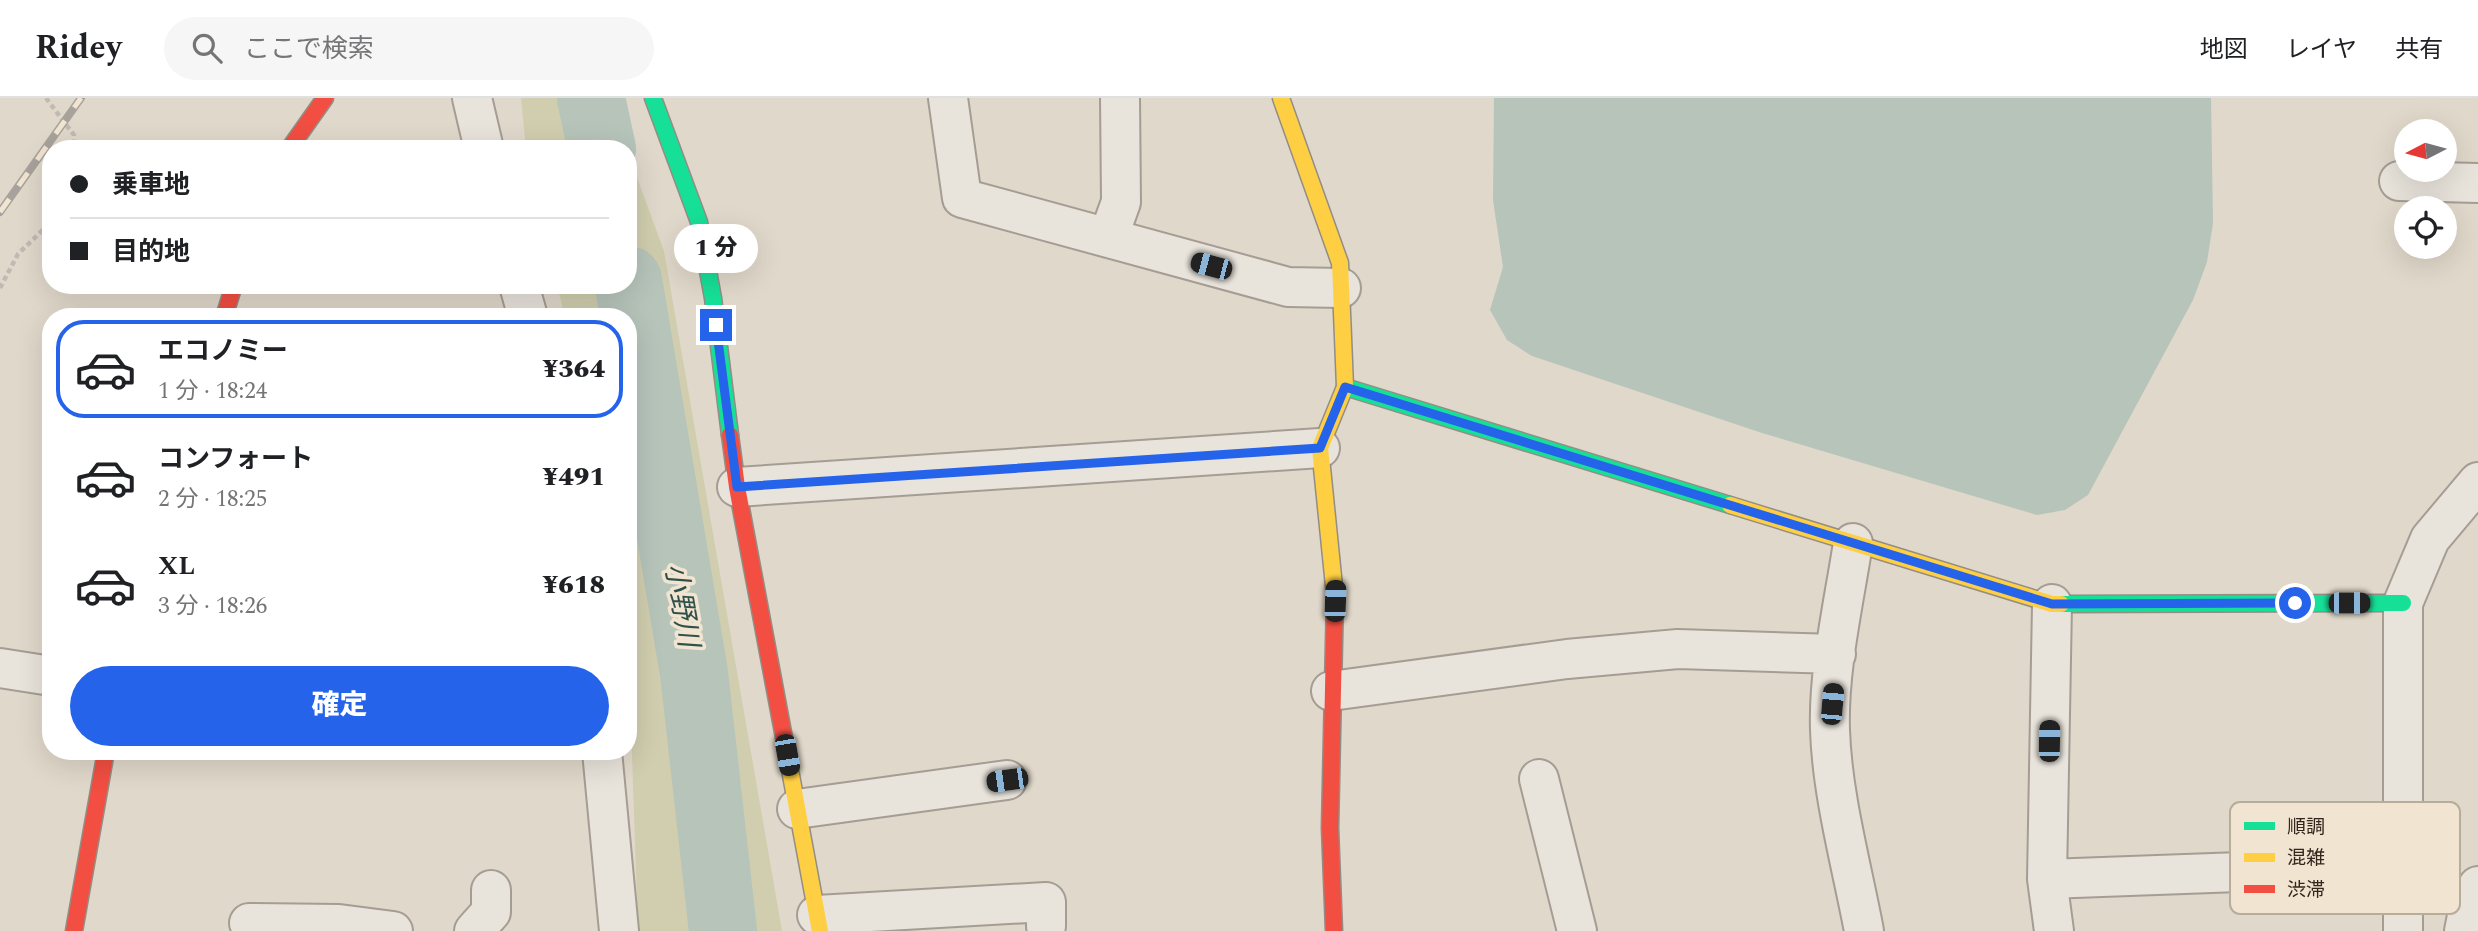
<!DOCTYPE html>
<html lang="ja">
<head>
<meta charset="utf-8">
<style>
  :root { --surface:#fff; --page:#f6f6f6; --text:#202124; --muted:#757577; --line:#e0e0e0; --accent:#2563eb }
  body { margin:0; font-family:Spectral,"Noto Sans JP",serif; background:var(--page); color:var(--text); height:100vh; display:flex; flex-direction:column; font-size:26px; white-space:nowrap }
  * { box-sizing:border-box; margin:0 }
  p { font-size:23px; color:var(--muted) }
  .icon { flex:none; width:38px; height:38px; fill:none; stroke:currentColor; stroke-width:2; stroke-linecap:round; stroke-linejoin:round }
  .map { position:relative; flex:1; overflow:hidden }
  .details { position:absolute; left:42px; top:210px; width:595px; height:452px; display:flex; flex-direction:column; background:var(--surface); border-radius:28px; box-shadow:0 7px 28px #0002 }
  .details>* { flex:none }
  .hud { position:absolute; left:42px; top:42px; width:595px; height:154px; border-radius:28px; box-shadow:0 7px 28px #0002; display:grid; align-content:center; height:154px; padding:0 28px; background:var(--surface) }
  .needle { width:46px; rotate:264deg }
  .buttons { position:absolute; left:2394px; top:21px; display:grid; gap:14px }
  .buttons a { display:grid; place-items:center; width:63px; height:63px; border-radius:50%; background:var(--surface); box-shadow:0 7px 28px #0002; font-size:35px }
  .end { position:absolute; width:32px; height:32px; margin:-16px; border:9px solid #2563eb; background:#fff; box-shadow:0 0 0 4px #fff }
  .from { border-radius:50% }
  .bubble { position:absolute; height:49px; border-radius:24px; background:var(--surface); box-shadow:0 7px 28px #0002; font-size:23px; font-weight:800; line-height:49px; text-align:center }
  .car { position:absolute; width:21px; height:42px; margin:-21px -10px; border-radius:9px; box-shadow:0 0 5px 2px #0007; background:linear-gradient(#222 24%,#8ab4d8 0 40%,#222 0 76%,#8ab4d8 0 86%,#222 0) }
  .hud b { display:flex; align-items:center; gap:24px; height:66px; font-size:26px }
  .hud b+b { border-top:2px solid var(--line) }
  .hud i { width:18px; height:18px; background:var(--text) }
  ul { padding:12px 0 0; list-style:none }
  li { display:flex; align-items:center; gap:21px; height:98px; margin:0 14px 10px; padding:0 14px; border:4px solid transparent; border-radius:28px }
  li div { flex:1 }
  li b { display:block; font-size:26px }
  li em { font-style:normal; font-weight:800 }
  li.active { border-color:var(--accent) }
  li>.icon { width:63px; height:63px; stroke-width:1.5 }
  .action { display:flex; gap:14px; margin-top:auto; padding:14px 28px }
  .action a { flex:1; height:80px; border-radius:42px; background:var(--accent); color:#fff; font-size:28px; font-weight:800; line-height:80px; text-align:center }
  header { display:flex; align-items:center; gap:42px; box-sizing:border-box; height:98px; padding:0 35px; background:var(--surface); border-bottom:2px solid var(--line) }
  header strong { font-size:33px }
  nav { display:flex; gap:38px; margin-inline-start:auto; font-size:24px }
  .search { width:490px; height:63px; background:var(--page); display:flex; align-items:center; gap:18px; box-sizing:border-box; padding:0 24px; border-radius:38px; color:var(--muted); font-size:26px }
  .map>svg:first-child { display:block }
  .green { fill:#d0ceae }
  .water { fill:#b6c4ba }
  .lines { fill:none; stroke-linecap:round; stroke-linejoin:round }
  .river { stroke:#b6c4ba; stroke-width:68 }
  .street-casing { stroke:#a59d94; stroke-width:42 }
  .fast-casing { stroke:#948d84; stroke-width:19 }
  .slow-casing { stroke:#948d84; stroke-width:19 }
  .jam-casing { stroke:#948d84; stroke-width:19 }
  .path { stroke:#c1bab3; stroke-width:4.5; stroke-dasharray:5 3.5; stroke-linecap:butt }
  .street { stroke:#e8e3db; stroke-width:38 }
  .fast { stroke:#16e098; stroke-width:16 }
  .slow { stroke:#ffcf43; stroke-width:16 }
  .jam { stroke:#f24e42; stroke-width:16 }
  .rail-casing { stroke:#a7a29c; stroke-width:8 }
  .rail { stroke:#f1e5d1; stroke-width:5; stroke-dasharray:16; stroke-linecap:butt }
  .route { stroke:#2563eb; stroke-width:9 }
  .labels { text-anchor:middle; stroke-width:7; stroke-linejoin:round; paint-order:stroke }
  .water-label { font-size:28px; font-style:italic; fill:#2f504b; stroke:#f1e5d1 }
  .key { fill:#f1e5d1; stroke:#b8ac9b; stroke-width:2 }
  .key-label { font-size:19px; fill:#32261e }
</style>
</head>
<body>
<header>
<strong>Ridey</strong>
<div class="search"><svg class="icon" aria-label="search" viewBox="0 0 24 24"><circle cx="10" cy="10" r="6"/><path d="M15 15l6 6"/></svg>ここで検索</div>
<nav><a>地図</a><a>レイヤ</a><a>共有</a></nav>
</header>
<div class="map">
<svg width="2478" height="833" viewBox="0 0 2478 833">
  <rect width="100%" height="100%" fill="#e0d8ca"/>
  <!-- green -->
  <path class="green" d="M521 0H609L627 51H526Z
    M628 55 664 153 782 833H638L631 628 628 219H565L557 187H628Z"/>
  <!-- water -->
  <path class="water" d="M1494 0H2211L2213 125 2207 164 2193 202 2088 397 2065 412 2037 417 1762 335 1532 258 1507 242 1490 212 1503 169 1493 102Z"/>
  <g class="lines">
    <!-- river -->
    <path class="river" d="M591 0 602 51
      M628 182 694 575 723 833"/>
    <!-- street casing -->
    <g class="street-casing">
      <path id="street" d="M472 0 484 51
        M948 0 962 100 1288 189 1341 190
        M2399 83 2478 85
        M1108 140 1121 104 1120 0
        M519 187 528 219
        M737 389 1320 350
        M1853 445C1844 504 1828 572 1830 632 1832 697 1852 769 1864 833
        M2052 506 2047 781 2054 833
        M0 570 51 578
        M1331 593 1567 561 1678 551 1836 556
        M602 653 619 833
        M1539 681 1577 833
        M797 711 1007 682
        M2047 781 2403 768
        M817 817 1046 804V828
        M249 825 339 826 393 833
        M474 833 491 814V792
        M2403 833V505L2430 441 2478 384
        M2464 833 2470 803 2478 788"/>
    </g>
    <!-- fast casing -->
    <g class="fast-casing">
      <path id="fast" d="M653 0 699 124 713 200 730 337
        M1345 289 1730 407
        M2061 506 2403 505"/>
    </g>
    <!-- slow casing -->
    <g class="slow-casing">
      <path id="slow" d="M1281 0 1340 165 1345 289 1320 350 1335 498
        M1730 407 2052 506H2061
        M785 645 820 833"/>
    </g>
    <!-- jam casing -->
    <g class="jam-casing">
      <path id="jam" d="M289 51 325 0
        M224 219 234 187
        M730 337 737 389 785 645
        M74 833 106 653
        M1334 833 1330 730 1335 498"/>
    </g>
    <!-- path -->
    <path class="path" d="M46 0 74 37V51
      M0 190 18 156 51 124"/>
    <!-- street -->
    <use href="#street" class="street"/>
    <!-- fast -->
    <use href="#fast" class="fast"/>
    <!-- slow -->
    <use href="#slow" class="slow"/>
    <!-- jam -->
    <use href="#jam" class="jam"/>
    <!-- rail casing -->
    <g class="rail-casing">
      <path id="rail" d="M0 114 81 0"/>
    </g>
    <!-- rail -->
    <use href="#rail" class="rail"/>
  </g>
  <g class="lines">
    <!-- route -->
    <path class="route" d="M716 227 737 389 1320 350 1345 289 2052 506 2295 505"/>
  </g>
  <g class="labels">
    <!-- water labels -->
    <g class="water-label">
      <text transform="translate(683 507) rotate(80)" y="10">小野川</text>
    </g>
  </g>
  <!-- legend -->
  <rect x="2230" y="704" width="230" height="112" rx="10" class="key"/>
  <rect x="2244" y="724" width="31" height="8" fill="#16e098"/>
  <rect x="2244" y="755" width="31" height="9" fill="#ffcf43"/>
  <rect x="2244" y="787" width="31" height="8" fill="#f24e42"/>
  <g class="key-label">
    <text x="2287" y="735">順調</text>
    <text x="2287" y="766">混雑</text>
    <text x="2287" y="798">渋滞</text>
  </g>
</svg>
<div class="buttons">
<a><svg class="needle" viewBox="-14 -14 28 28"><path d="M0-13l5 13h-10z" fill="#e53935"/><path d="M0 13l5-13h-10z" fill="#757577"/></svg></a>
<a><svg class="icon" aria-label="locate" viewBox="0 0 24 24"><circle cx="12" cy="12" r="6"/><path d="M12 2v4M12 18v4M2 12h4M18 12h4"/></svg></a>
</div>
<i class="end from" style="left:2295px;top:505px"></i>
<i class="end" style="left:716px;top:227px"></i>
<div class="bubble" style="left:674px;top:126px;width:84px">1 分</div>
<i class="car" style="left:1211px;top:168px;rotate:285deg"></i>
<i class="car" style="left:1335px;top:503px;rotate:2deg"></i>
<i class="car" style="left:2349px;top:505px;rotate:90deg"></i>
<i class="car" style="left:1832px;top:606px;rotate:5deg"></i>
<i class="car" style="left:2049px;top:643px;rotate:1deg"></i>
<i class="car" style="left:787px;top:657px;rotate:170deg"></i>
<i class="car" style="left:1007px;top:682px;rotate:262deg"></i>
<div class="hud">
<b><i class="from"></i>乗車地</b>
<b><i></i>目的地</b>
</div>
<section class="details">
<ul>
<li class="active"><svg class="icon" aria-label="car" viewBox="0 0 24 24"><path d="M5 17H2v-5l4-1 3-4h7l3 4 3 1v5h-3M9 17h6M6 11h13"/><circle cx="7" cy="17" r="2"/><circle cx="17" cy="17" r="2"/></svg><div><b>エコノミー</b><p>1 分 · 18:24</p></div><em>¥364</em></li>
<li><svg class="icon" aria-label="car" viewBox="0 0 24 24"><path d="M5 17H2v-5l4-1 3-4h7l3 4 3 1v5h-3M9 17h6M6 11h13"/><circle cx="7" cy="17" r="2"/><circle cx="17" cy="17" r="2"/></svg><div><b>コンフォート</b><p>2 分 · 18:25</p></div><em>¥491</em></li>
<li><svg class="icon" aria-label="car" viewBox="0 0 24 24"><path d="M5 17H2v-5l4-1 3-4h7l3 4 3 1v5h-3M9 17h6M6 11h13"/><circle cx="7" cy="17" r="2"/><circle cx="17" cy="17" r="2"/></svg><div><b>XL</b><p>3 分 · 18:26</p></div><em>¥618</em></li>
</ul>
<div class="action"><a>確定</a></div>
</section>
</div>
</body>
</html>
